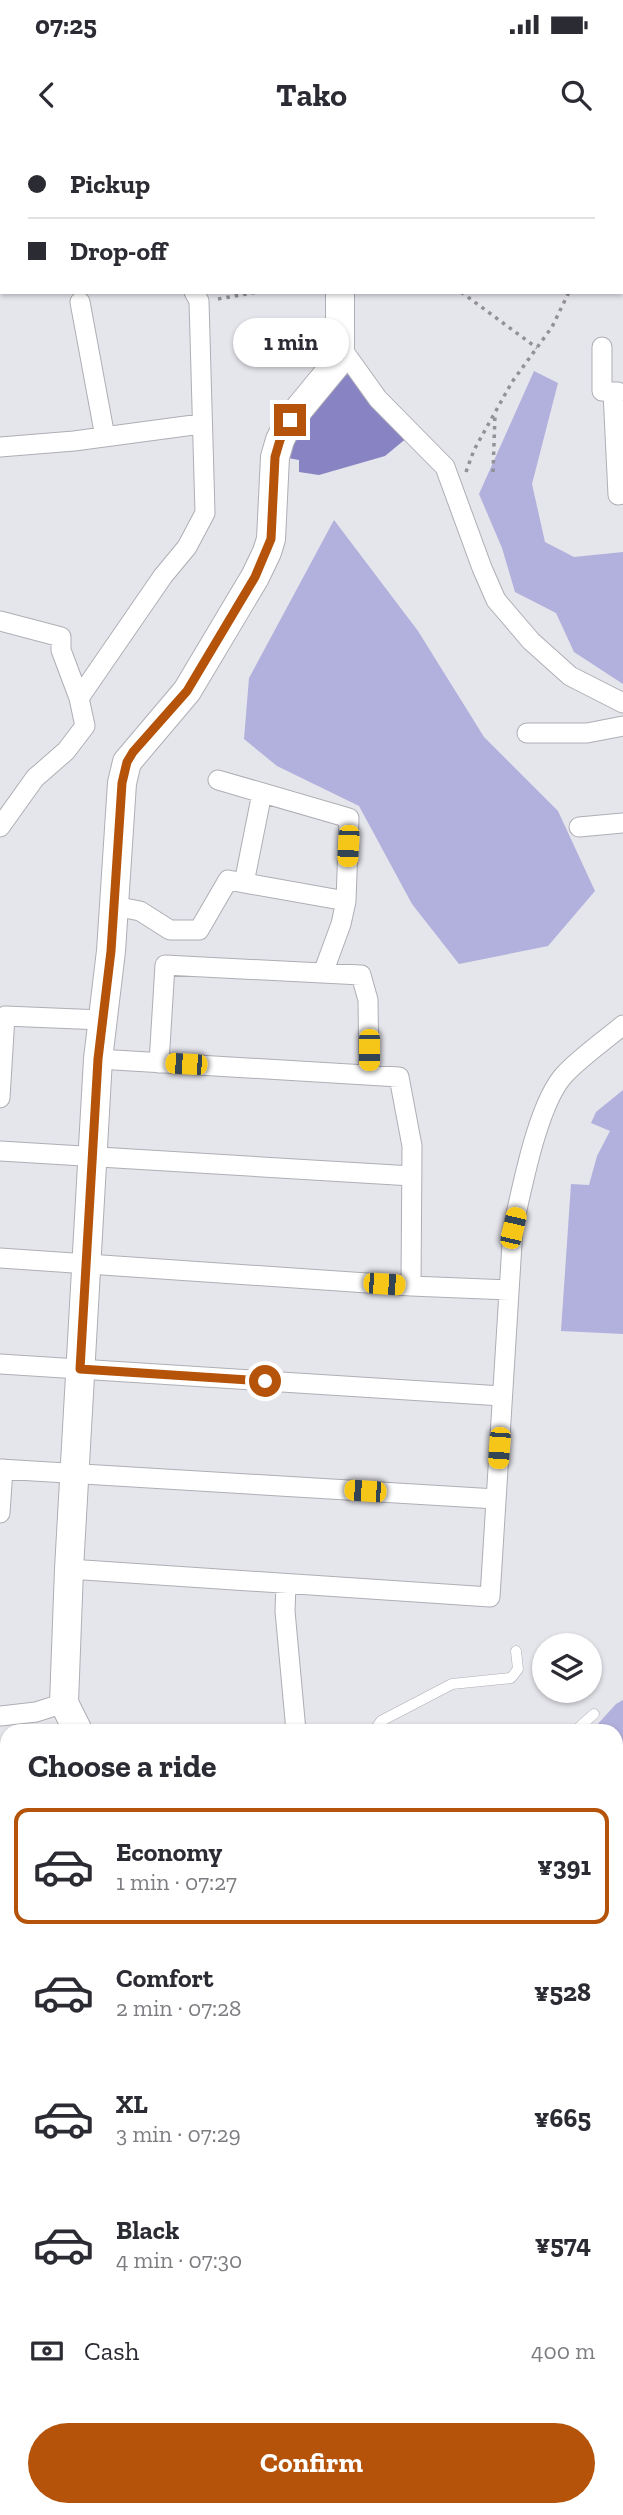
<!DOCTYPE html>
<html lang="en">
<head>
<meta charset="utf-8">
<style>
  :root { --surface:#fff; --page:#f2f2f3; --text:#2b2b33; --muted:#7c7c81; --line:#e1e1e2; --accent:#b45309 }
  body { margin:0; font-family:"Zilla Slab",serif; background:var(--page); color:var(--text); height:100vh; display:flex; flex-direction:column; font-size:26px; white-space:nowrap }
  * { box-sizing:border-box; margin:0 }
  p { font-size:23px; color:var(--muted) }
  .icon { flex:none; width:38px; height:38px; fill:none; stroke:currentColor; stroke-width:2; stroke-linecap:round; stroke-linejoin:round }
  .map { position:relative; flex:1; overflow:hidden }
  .sheet { position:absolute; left:0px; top:1584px; width:623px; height:793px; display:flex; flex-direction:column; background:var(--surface); border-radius:21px 21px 0 0; box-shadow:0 2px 5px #0004 }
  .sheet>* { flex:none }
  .banner { position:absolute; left:0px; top:0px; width:623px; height:154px; box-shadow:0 2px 5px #0004; display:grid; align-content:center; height:154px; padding:0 28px; background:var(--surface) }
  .tools { position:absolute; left:532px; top:1493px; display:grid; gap:14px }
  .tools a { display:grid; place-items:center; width:70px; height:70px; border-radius:50%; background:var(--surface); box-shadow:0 2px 5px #0004; font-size:35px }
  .end { position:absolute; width:32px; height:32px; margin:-16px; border:9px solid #b45309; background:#fff; box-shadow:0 0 0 4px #fff }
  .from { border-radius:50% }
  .bubble { position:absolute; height:49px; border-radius:24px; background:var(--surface); box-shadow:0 2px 5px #0004; font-size:23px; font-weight:700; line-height:49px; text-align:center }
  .car { position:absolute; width:21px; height:42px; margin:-21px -10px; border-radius:9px; box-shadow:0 0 5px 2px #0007; background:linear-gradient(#f5c518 24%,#345 0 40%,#f5c518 0 76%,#345 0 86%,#f5c518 0) }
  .banner b { display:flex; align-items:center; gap:24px; height:66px; font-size:26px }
  .banner b+b { border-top:2px solid var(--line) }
  .banner i { width:18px; height:18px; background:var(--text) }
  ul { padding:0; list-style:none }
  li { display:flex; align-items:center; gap:21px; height:116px; margin:0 14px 10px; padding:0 14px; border:4px solid transparent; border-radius:14px }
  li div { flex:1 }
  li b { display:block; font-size:26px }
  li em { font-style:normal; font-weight:700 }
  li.current { border-color:var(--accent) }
  li>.icon { width:63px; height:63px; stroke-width:1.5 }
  h2 { padding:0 28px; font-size:32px; line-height:84px }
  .pay { display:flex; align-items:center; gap:18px; height:77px; padding:0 28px; font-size:26px }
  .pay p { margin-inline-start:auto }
  .cta { display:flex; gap:14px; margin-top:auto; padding:14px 28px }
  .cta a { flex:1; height:80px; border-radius:42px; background:var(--accent); color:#fff; font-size:28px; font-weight:700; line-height:80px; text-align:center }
  .status { display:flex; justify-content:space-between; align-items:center; height:49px; padding:0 35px; background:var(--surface); direction:ltr }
  .status svg { height:19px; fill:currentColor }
  header { display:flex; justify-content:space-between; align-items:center; height:91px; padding:0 28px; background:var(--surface); font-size:32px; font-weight:700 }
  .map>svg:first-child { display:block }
  .green { fill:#b2b0dc }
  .water { fill:#8883c3 }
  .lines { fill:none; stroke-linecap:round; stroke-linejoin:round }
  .lane-casing { stroke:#aeaeb5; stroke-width:11 }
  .street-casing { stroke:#aeaeb5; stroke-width:21 }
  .secondary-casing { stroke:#aeaeb5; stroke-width:30 }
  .path { stroke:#919196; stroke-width:3.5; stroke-dasharray:3.5 5; stroke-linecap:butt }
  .lane { stroke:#fff; stroke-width:10 }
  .street { stroke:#fff; stroke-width:19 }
  .secondary { stroke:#fff; stroke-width:28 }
  .route { stroke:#b45309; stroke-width:9 }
</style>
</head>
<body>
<div class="status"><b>07:25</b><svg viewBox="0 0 49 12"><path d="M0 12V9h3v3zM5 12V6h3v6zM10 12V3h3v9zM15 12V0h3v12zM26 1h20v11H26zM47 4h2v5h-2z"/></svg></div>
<header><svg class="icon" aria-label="back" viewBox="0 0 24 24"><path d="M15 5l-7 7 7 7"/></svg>Tako<svg class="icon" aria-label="search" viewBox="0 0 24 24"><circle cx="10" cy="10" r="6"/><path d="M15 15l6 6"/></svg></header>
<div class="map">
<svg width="623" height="2375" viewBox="0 0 623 2375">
  <rect width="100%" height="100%" fill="#e5e5ec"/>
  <!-- green -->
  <path class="green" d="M534 231 558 243 532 344 545 402 574 417 623 412V544L574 512 556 473 515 452 502 408 479 354Z
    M334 380 418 491 484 597 558 671 595 751 548 806 459 824 412 764 359 666 277 626 244 599 249 538Z
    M623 950V1194L561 1191 571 1044 589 1045 597 1016 610 991 591 983 596 972Z
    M623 1560V1613L616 1605V1591H601L596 1586 616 1564Z
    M623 1936V2117L616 2122V1956Z
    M364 2370H488L489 2375H362Z"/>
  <!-- water -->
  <path class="water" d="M353 229 408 297 385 316 319 335 299 332V320L288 318C296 283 327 253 353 229Z
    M622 1644 623 1701 616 1708V1650Z"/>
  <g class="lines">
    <!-- lane casing -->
    <g class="lane-casing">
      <path id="lane" d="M374 1591 381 1581 452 1544 511 1538 518 1529 516 1511
        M575 1591 594 1574
        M616 2185 623 2180
        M616 2190 623 2200 616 2205
        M616 2279 623 2274
        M616 2285 623 2297
        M616 2331 623 2342
        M560 2370 561 2375
        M578 2370 580 2375
        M591 2370 596 2375"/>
    </g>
    <!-- street casing -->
    <g class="street-casing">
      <path id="street" d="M181 2 182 0
        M0 48H2
        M80 162 105 297
        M340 206 378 259 445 327 482 428 496 460 531 501 570 536 623 563
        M602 207V251L618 252
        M613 252 618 355 623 354
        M0 307 74 301 201 284
        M0 481 61 497V510L79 558
        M527 593H587L623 586
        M218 640 349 678 346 761 341 784 323 833
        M0 687 35 638 66 611 85 586 79 558 163 436 187 407 205 373 199 161 194 152
        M579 687 623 683
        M244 743 262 653
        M114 766 140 771 170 790H199L228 740 346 761
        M98 919 399 937 412 1006 411 1146 509 1150
        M159 923 165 825 361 835 368 860 369 935
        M0 958 5 876 102 880
        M0 1011 412 1036
        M0 1118 411 1146
        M0 1224 502 1256
        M0 1329 496 1359
        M0 1373 3 1329
        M69 1429 490 1457 513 1088C522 1048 538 962 565 934 582 916 604 901 623 885
        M286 1445 285 1471 296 1591
        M0 1576 36 1572 64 1563
        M0 1662H7
        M0 2102 7 2109
        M0 2286 7 2281"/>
    </g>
    <!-- secondary casing -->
    <g class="secondary-casing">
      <path id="secondary" d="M380 2V0
        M78 1591 64 1563 69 1429 98 919 111 811 122 643 127 622 187 551 255 437 267 412 271 399 275 317 280 300 290 280 337 223 340 206V152
        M616 1860 623 1866
        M616 1903 623 1894
        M221 2375 228 2370"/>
    </g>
    <!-- path -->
    <path class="path" d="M619 2V0
      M0 120H2
      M621 145H623
      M461 152 537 208
      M218 159 258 152
      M466 332 474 310 512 242 552 187 569 152
      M493 332 495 275"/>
    <!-- lane -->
    <use href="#lane" class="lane"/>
    <!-- street -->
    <use href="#street" class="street"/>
    <!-- secondary -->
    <use href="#secondary" class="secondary"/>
  </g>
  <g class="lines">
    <!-- route -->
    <path class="route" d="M265 1241 80 1229 98 919 111 811 122 643 127 622 133 612 187 551 255 437 271 399 275 317 280 300 290 280"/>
  </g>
</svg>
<div class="tools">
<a><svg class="icon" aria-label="layers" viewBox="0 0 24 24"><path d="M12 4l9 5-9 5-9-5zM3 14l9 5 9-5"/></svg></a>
</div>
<i class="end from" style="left:265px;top:1241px"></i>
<i class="end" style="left:290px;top:280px"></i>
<div class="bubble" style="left:233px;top:178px;width:116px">1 min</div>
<i class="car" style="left:348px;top:706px;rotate:183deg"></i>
<i class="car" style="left:369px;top:910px;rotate:180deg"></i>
<i class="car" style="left:186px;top:924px;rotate:273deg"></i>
<i class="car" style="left:513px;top:1088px;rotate:13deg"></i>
<i class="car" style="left:384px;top:1144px;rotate:94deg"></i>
<i class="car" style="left:499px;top:1308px;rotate:184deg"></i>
<i class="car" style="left:365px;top:1351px;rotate:274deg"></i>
<div class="banner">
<b><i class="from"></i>Pickup</b>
<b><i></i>Drop-off</b>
</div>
<section class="sheet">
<h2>Choose a ride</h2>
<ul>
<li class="current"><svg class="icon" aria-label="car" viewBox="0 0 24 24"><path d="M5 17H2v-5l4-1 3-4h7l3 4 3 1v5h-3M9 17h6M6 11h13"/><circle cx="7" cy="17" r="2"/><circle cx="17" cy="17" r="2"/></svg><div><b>Economy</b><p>1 min · 07:27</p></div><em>¥391</em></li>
<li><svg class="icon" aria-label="car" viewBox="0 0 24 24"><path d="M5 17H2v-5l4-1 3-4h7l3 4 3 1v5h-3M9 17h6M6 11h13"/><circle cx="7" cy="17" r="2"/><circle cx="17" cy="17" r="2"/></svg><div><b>Comfort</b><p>2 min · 07:28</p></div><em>¥528</em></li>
<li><svg class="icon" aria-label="car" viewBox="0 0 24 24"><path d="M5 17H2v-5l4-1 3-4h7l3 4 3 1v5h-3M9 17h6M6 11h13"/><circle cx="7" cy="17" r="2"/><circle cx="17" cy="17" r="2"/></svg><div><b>XL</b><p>3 min · 07:29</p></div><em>¥665</em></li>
<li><svg class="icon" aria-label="car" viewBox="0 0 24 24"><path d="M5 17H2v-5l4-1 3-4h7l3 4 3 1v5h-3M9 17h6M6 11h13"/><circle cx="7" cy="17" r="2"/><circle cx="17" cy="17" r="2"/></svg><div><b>Black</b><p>4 min · 07:30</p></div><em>¥574</em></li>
</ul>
<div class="pay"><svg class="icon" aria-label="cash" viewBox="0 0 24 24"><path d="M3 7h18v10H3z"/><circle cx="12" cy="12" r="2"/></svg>Cash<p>400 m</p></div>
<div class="cta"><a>Confirm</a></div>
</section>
</div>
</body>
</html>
